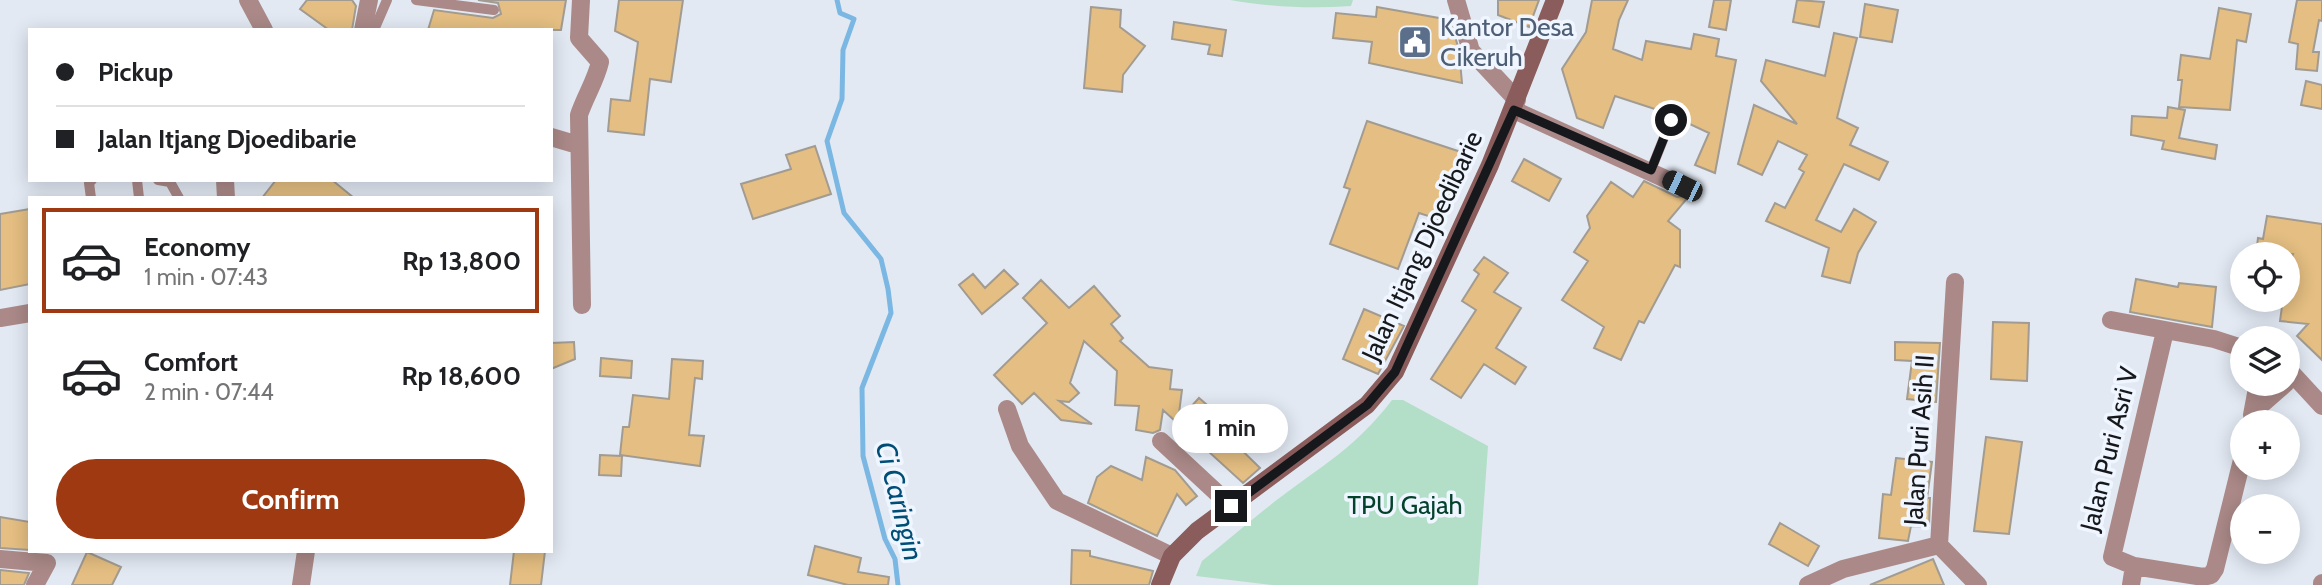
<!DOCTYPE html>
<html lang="en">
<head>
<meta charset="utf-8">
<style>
  :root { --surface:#fff; --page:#f2f2f2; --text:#202124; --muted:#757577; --line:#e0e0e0; --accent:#9f3911 }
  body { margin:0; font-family:Cabin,sans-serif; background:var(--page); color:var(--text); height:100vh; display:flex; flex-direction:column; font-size:26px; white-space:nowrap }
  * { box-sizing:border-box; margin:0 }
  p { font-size:23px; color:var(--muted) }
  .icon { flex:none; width:38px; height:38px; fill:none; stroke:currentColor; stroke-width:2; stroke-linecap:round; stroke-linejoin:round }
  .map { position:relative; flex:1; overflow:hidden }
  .side { position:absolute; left:28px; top:196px; width:525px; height:357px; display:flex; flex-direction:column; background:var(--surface); border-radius:0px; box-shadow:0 4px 18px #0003 }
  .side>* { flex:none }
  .guide { position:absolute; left:28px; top:28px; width:525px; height:154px; border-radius:0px; box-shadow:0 4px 18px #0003; display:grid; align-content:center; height:154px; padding:0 28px; background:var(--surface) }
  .tools { position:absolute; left:2230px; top:242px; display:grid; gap:14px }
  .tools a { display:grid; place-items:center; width:70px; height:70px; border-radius:50%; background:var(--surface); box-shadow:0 4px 18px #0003; font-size:35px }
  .end { position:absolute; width:32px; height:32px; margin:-16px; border:9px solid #16181c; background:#fff; box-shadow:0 0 0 4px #fff }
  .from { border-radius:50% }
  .bubble { position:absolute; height:49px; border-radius:24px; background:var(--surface); box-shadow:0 4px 18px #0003; font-size:23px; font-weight:700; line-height:49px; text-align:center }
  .car { position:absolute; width:21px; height:42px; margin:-21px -10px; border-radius:9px; box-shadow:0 0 5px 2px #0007; background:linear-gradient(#222 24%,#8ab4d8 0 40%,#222 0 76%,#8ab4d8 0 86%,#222 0) }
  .guide b { display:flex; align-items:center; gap:24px; height:66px; font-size:26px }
  .guide b+b { border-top:2px solid var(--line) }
  .guide i { width:18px; height:18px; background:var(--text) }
  ul { padding:12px 0 0; list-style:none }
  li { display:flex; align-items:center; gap:21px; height:105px; margin:0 14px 10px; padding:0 14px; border:4px solid transparent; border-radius:0px }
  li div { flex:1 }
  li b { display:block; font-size:26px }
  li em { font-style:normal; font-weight:700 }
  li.selected { border-color:var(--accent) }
  li>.icon { width:63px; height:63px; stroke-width:1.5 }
  .action { display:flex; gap:14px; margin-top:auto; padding:14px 28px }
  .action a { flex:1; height:80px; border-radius:42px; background:var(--accent); color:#fff; font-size:28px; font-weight:700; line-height:80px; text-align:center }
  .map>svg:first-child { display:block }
  .green { fill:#b3dfc8 }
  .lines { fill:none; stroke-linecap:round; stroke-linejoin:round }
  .stream { stroke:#7bb7e3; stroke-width:5 }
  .building { fill:#e4be82; stroke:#a29b91; stroke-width:2 }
  .service { stroke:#aa8988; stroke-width:10 }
  .minor { stroke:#aa8988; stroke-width:18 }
  .secondary { stroke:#8a5c5b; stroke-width:18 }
  .route { stroke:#16181c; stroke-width:9 }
  .labels { text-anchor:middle; stroke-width:7; stroke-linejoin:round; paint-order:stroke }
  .service-label { font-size:26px; fill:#4e5e75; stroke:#f0f6ff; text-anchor:start }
  .street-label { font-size:26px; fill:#16181c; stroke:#f0f6ff }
  .park-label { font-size:26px; fill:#05422c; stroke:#f0f6ff }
  .water-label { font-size:28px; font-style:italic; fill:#004d76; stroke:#f0f6ff }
</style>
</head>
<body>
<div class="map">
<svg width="2322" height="585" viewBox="0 0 2322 585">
  <rect width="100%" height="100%" fill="#e2e9f3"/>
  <!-- green -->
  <path class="green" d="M1230 0H1353L1351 6C1310 9 1271 7 1230 0Z
    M1392 400H1403L1488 446 1478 585H1273L1196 576 1202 561C1227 541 1252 519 1278 499 1324 464 1355 448 1392 400Z"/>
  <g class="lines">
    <!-- stream -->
    <path class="stream" d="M837 0 840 13 854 19 843 50 842 99 827 141 844 213 881 259 888 289 891 313 862 388 863 456 885 539 895 559 898 585"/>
  </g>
  <!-- building -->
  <path class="building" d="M307 0H352L356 6 352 30H329L300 9Z
    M478 0H566L561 30H428L434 10 493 18 501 14 498 3Z
    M619 0H683L671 82 650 79 644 135 608 131 611 99 630 101 638 42 615 31Z
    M1498 0H1539L1529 27 1498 15Z
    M1592 0H1628L1619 20 1613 49 1642 60 1646 41 1691 49 1694 34 1719 39 1716 56 1736 60 1715 173 1695 165 1709 133 1679 119 1675 113H1667L1615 96 1603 128 1577 118 1562 69 1586 32Z
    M1714 0H1731L1726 30 1709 27Z
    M1797 0 1824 2 1819 27 1793 22Z
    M2297 0H2322V21L2319 20 2313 52H2319L2317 71 2296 69 2298 44 2289 42Z
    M1865 4 1898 10 1892 42 1860 37Z
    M1091 7 1121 10 1120 27 1145 46 1123 75 1122 92 1084 88Z
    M1377 7 1450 20 1459 50 1462 83 1369 63 1372 42 1333 38 1336 13 1376 17Z
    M2219 8 2251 14 2246 42 2237 40 2230 110 2179 107 2182 80H2178L2181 55 2210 59Z
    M1174 22 1226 30 1222 56 1208 54 1210 45 1172 39Z
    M1834 33 1857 38 1837 118 1858 128 1850 145 1888 162 1879 180 1844 164 1816 220 1841 232 1854 209 1876 222 1858 253 1850 283 1822 276 1829 248 1766 221 1775 203 1785 208 1804 172 1799 169 1807 155 1778 141 1762 175 1738 164 1754 105 1797 124 1761 81 1766 60 1825 76Z
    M2306 81 2322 85V109L2301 105Z
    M2168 107 2185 110 2179 138 2217 145 2215 159 2162 149 2164 141 2131 135 2132 116 2167 118Z
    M1367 121 1467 154 1444 221 1419 213 1398 269 1330 244 1350 189 1344 187Z
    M815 146 831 194 753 219 741 184 791 169 786 155Z
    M1524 159 1561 179 1549 201 1512 181Z
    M276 180H332L354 198H262Z
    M1644 181 1677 197 1690 195 1668 221 1680 230V267L1675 265 1644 323 1639 321 1621 360 1594 348 1604 327 1562 300 1588 261 1574 252 1590 228 1587 216 1611 182 1633 197Z
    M30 209V284L0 290V214Z
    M2267 216 2322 224V360L2297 336 2308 324 2280 321 2283 299H2287V273L2293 254H2256L2258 238 2263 239Z
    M1484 257 1508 273 1494 292 1521 308 1496 348 1526 367 1515 384 1484 364 1461 398 1431 379 1476 310 1462 301 1479 274 1474 270Z
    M1004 270 1018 284 982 314 959 285 973 274 985 288Z
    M2136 279 2178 287 2179 283 2216 287 2212 327 2130 312Z
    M1041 280 1069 308 1094 286 1120 316 1111 324 1123 338 1120 341 1149 367 1172 370 1170 389 1182 390 1178 421 1199 398 1221 417 1215 424 1260 468 1243 483 1163 410 1160 430 1153 433 1136 430 1139 406 1115 405 1117 371 1084 341 1070 383 1079 393 1069 402 1059 401 1092 424 1061 420 1034 393 1022 404 994 375 1047 323 1023 298Z
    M1364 309 1404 326 1378 374 1343 359Z
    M1993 322 2029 323 2027 381 1991 379Z
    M574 342 575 359 551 369V343Z
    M1895 342 1940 343 1936 402 1907 399 1912 361 1895 360Z
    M601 358 632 361 631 378 600 376Z
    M672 359 703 361 702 379 695 378 689 435 704 436 700 466 620 455 623 427H629L633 395 669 399Z
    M1986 437 2022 442 2009 534 1974 531Z
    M600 455 622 456 621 476 599 475Z
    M1146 457 1175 470 1197 496 1186 505 1177 494 1157 536 1088 503 1097 477 1111 466 1142 480Z
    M1896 458 1932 462 1927 498H1930L1929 527 1911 526 1908 541 1879 538 1883 494 1891 495Z
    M0 517 30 522V550L0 548Z
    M1780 523 1819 546 1808 566 1769 544Z
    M815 546 861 558 858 572 889 577 888 585H848L808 575Z
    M1072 550 1090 551V556L1153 571 1149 585H1071Z
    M514 551H545L541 585H510Z
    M87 552 121 567 112 585H72Z
    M1933 559 1944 585H1870Z
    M0 570 29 573 24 585H0Z"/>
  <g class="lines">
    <!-- service -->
    <path class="service" d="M416 0 494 10
      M374 30 387 0
      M1651 170 1671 120
      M137 180 139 198
      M158 180 170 182 179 198
      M91 198 89 183 92 180"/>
    <!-- minor -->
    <path class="minor" d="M248 0 264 30
      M581 0 579 38 600 62C596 80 585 97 579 115L582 305
      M1456 0 1471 51 1517 100
      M363 30 369 0
      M1514 110 1681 186
      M551 137 578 145
      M225 180 226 198
      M1955 282 1939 545 1978 585
      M0 318 30 313
      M2111 320 2214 339 2242 348
      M2165 331 2112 557 2134 566 2203 577 2211 575 2215 569 2242 460
      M2287 368 2322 406
      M1007 409 1020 446 1057 501 1172 556
      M2253 412 2286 383
      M2252 415 2258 383
      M1161 441 1231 506
      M0 559 47 563 35 585
      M301 585 306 551
      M1808 585 1843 569 1939 545
      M2131 585 2134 566
      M2322 585V583"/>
    <!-- secondary -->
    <path class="secondary" d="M1160 585 1172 556 1197 531 1367 405 1395 372 1490 165 1555 0"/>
  </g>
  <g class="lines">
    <!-- route -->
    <path class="route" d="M1231 506 1367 405 1395 372 1514 110 1651 170 1671 120"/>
  </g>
  <!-- icons -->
  <defs>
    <g id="civic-square" transform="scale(1.75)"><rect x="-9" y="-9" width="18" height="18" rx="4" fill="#5c6f8a" stroke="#f0f6ff"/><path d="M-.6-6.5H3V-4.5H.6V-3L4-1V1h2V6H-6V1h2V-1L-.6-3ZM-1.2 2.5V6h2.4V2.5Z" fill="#fff"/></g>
  </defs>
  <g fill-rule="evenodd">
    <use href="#civic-square" x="1415" y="42"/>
  </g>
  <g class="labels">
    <!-- service labels -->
    <g class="service-label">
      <text x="1440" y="36">Kantor Desa<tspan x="1440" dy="30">Cikeruh</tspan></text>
    </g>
    <!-- street labels -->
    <g class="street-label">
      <text transform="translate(1422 246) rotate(-65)" y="9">Jalan Itjang Djoedibarie</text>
      <text transform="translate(1919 440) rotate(-86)" y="9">Jalan Puri Asih II</text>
      <text transform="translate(2109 449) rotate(-76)" y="9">Jalan Puri Asri V</text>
    </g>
    <!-- park labels -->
    <g class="park-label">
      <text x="1405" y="514">TPU Gajah</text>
    </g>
    <!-- water labels -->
    <g class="water-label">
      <text transform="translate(900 501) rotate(76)" y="10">Ci Caringin</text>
    </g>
  </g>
</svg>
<div class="tools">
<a><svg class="icon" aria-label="locate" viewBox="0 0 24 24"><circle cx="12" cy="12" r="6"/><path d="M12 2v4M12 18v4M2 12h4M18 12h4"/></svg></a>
<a><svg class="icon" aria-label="layers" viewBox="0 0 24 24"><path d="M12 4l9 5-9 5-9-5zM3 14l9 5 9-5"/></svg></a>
<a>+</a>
<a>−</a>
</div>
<i class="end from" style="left:1671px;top:120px"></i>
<i class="end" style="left:1231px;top:506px"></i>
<div class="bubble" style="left:1172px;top:404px;width:116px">1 min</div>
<i class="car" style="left:1682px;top:186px;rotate:296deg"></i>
<div class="guide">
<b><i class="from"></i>Pickup</b>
<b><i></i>Jalan Itjang Djoedibarie</b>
</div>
<section class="side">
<ul>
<li class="selected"><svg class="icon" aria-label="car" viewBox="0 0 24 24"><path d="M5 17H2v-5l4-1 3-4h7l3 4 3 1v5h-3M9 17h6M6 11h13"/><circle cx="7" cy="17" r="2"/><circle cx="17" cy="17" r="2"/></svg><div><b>Economy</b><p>1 min · 07:43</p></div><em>Rp 13,800</em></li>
<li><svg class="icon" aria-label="car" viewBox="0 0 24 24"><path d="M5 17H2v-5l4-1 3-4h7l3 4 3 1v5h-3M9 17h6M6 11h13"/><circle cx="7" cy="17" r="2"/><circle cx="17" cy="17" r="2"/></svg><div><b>Comfort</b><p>2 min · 07:44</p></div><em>Rp 18,600</em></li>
</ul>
<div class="action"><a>Confirm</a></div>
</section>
</div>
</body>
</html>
